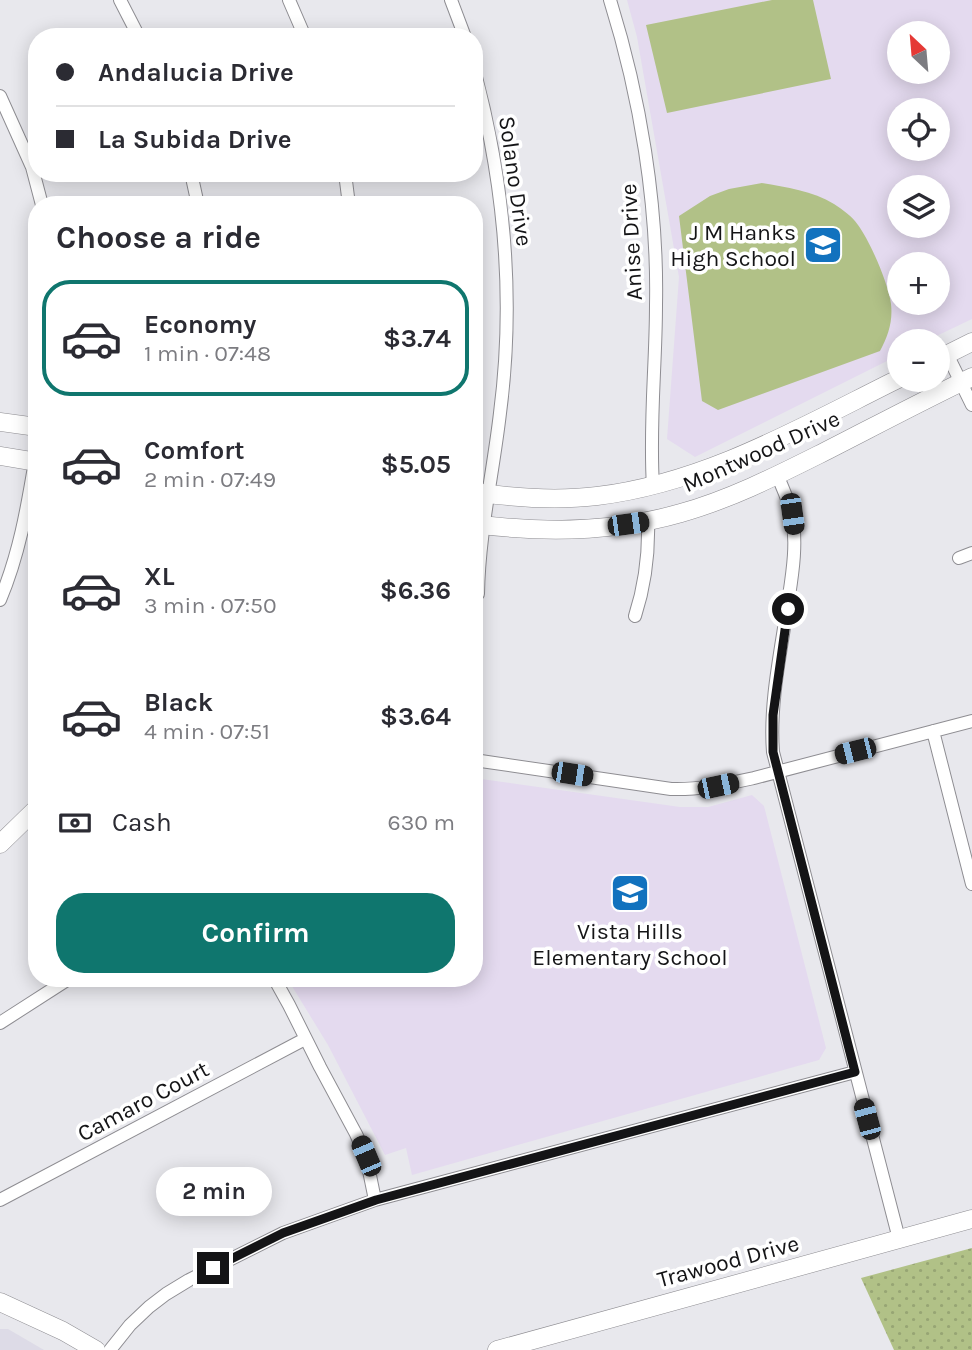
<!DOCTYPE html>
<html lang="en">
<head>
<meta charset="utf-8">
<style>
  :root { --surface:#fff; --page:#f7f7f7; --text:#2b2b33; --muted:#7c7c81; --line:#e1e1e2; --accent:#0f766e }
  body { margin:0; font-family:Karla,sans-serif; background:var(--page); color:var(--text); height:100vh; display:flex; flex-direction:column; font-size:26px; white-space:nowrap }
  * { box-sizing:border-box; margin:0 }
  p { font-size:23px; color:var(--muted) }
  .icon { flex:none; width:38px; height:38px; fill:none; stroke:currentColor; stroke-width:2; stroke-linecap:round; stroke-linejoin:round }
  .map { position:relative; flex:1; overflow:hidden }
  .details { position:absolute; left:28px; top:196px; width:455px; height:791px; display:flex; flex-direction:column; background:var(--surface); border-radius:28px; box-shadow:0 4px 18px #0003 }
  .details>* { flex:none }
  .banner { position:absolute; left:28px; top:28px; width:455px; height:154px; border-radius:28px; box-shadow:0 4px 18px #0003; display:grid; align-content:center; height:154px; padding:0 28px; background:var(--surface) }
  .needle { width:46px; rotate:334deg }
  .buttons { position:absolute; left:887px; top:21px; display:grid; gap:14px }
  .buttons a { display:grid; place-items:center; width:63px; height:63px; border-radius:50%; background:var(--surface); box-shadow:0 4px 18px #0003; font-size:35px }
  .end { position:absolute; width:32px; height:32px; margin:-16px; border:9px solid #141416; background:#fff; box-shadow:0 0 0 4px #fff }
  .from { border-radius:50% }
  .bubble { position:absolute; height:49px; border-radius:24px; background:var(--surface); box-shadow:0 4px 18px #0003; font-size:23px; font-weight:700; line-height:49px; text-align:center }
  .car { position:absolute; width:21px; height:42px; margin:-21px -10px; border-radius:9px; box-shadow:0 0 5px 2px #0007; background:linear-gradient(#222 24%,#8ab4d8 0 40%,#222 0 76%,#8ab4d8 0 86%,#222 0) }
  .banner b { display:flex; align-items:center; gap:24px; height:66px; font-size:26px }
  .banner b+b { border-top:2px solid var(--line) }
  .banner i { width:18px; height:18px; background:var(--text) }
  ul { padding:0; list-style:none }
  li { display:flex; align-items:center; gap:21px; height:116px; margin:0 14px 10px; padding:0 14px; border:4px solid transparent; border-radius:28px }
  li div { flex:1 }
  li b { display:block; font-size:26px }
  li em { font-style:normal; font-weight:700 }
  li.on { border-color:var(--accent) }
  li>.icon { width:63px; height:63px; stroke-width:1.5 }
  h2 { padding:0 28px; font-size:32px; line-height:84px }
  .pay { display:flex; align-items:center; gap:18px; height:77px; padding:0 28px; font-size:26px }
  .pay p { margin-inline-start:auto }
  .action { display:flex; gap:14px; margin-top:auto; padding:14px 28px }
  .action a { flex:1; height:80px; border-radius:28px; background:var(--accent); color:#fff; font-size:28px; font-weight:700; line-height:80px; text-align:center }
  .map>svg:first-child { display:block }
  .built { fill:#dddbe7 }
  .education { fill:#e4daef; fill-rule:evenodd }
  .grass { fill:url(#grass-dots) }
  .pitch { fill:#b1c187 }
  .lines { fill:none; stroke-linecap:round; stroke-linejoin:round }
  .street-casing { stroke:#8e8d92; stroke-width:14 }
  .secondary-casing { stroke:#8e8d92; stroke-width:19 }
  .street { stroke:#fff; stroke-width:12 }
  .secondary { stroke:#fff; stroke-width:18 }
  .route { stroke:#141416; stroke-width:9 }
  .labels { text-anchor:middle; stroke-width:7; stroke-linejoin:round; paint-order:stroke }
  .street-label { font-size:23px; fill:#141416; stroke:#fff }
  .poi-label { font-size:23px; fill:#141416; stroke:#fff; text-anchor:end }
</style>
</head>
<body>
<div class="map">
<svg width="972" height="1350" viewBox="0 0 972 1350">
  <defs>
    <pattern id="grass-dots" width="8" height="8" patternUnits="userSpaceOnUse" patternTransform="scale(1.75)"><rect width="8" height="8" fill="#b1c187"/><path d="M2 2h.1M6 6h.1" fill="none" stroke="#97a574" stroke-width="1.8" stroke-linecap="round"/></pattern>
  </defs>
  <rect width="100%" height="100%" fill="#e8e8ed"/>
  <!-- built -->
  <path class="built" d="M0 1329H8L44 1350H0Z"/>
  <!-- education -->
  <path class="education" d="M627 0H972V319L926 341H900L899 355 695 457 667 439 679 277 637 37ZM900 33H938V72H900ZM900 110H938V149H900ZM900 187H938V226H900ZM900 264H938V303H900Z
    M474 778 680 807H708L752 795 764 806 826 1048 819 1060 412 1175 406 1148 385 1155 328 1045 287 978H474Z"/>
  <!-- grass -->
  <path class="grass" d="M972 1248V1350H894L861 1278Z"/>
  <!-- pitch -->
  <path class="pitch" d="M772 0H813L831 79 667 113 646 25Z
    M762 183C786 187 813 191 834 204 843 210 852 216 858 225 870 241 889 285 891 304 893 322 888 336 880 351L718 410 702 401 679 216 710 196 729 189Z"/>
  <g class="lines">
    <!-- street casing -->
    <g class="street-casing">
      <path id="street" d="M120 0 139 37
        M289 0 305 37
        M451 0 465 37
        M610 0C640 96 658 204 656 305 656 365 649 425 653 486
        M474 69C504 181 515 298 500 413 493 474 479 533 478 594
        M0 96 32 167 42 205
        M191 173 198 205
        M345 173 349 205
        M947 354 972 405
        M777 475C783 488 789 501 792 516 797 542 793 570 789 596 782 646 769 702 773 752L899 1239
        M959 558 972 553
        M0 600C19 555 27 509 35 461
        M635 616C645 585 649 554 648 521
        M933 731 972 884
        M474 760 671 789C699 790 726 784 754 778L972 721
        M274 978 289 1005 320 1067 356 1134 366 1156 375 1200
        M0 1023 70 978
        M0 1200 305 1039
        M110 1350 130 1325 149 1307 166 1294 189 1280 283 1233 375 1200 855 1072"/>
    </g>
    <!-- secondary casing -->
    <g class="secondary-casing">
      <path id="secondary" d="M938 359 972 342
        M0 422 37 427
        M0 456 37 462
        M474 492C515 498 556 501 597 496 706 483 803 426 900 378
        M474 524C542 533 615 532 681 513 731 499 778 475 824 452 873 427 922 401 972 377
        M0 844 37 808
        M0 1302 63 1331 96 1350
        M497 1350 972 1219"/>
    </g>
    <!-- street -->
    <use href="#street" class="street"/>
    <!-- secondary -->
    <use href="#secondary" class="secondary"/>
  </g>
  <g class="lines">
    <!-- route -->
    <path class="route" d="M213 1268 283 1233 376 1200 855 1072 773 752V715L788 609"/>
  </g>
  <!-- icons -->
  <defs>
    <g id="school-square" transform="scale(2.0125)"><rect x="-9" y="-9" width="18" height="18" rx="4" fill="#1272be" stroke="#fff"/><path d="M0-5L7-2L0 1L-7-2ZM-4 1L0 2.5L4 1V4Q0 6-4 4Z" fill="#fff"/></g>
  </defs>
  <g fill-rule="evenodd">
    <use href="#school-square" x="823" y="245"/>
    <use href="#school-square" x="630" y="893"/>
  </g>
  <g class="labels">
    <!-- street labels -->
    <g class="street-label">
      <text transform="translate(516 181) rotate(82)" y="8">Solano Drive</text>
      <text transform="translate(631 242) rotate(-93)" y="8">Anise Drive</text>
      <text transform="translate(761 451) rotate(-24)" y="8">Montwood Drive</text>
      <text transform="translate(143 1101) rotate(-28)" y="8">Camaro Court</text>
      <text transform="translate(728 1261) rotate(-15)" y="8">Trawood Drive</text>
    </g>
    <!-- poi labels -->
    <g class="poi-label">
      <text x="796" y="240">J M Hanks<tspan x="796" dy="26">High School</tspan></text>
      <text x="630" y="939" text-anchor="middle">Vista Hills<tspan x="630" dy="26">Elementary School</tspan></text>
    </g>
  </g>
</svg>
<div class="buttons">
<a><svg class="needle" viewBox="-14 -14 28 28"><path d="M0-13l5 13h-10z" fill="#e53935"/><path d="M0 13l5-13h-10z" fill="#7c7c81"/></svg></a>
<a><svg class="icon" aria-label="locate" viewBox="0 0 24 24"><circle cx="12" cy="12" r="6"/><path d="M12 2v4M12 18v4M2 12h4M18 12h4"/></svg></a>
<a><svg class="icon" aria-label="layers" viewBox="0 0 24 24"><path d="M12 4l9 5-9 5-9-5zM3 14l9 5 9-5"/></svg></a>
<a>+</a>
<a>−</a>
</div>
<i class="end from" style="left:788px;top:609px"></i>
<i class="end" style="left:213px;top:1268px"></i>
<div class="bubble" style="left:156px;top:1167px;width:116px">2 min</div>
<i class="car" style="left:792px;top:514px;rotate:172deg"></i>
<i class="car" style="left:628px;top:524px;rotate:82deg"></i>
<i class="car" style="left:855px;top:751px;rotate:256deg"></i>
<i class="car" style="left:572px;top:774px;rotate:99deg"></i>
<i class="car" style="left:718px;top:786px;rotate:78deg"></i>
<i class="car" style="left:867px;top:1119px;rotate:345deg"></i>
<i class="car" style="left:366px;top:1156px;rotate:337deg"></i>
<div class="banner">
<b><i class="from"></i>Andalucia Drive</b>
<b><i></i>La Subida Drive</b>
</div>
<section class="details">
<h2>Choose a ride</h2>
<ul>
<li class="on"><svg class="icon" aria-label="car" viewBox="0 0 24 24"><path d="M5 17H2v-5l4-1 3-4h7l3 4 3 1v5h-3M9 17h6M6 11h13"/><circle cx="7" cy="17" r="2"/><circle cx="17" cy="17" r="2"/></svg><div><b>Economy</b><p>1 min · 07:48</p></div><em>$3.74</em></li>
<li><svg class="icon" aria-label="car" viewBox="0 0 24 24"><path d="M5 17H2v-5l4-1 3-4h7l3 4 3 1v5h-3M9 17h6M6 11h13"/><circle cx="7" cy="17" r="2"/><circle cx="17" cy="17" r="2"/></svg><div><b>Comfort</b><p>2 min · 07:49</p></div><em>$5.05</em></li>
<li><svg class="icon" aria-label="car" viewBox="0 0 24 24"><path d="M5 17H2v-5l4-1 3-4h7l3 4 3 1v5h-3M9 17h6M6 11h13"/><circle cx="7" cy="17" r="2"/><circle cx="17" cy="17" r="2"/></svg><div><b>XL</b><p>3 min · 07:50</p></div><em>$6.36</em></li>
<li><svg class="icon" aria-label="car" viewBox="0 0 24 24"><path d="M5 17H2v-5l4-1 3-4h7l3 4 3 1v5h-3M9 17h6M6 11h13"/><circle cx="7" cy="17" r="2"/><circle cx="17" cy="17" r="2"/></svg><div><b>Black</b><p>4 min · 07:51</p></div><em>$3.64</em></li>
</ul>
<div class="pay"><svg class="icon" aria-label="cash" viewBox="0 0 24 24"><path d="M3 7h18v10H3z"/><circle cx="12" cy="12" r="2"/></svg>Cash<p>630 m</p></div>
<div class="action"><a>Confirm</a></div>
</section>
</div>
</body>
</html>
